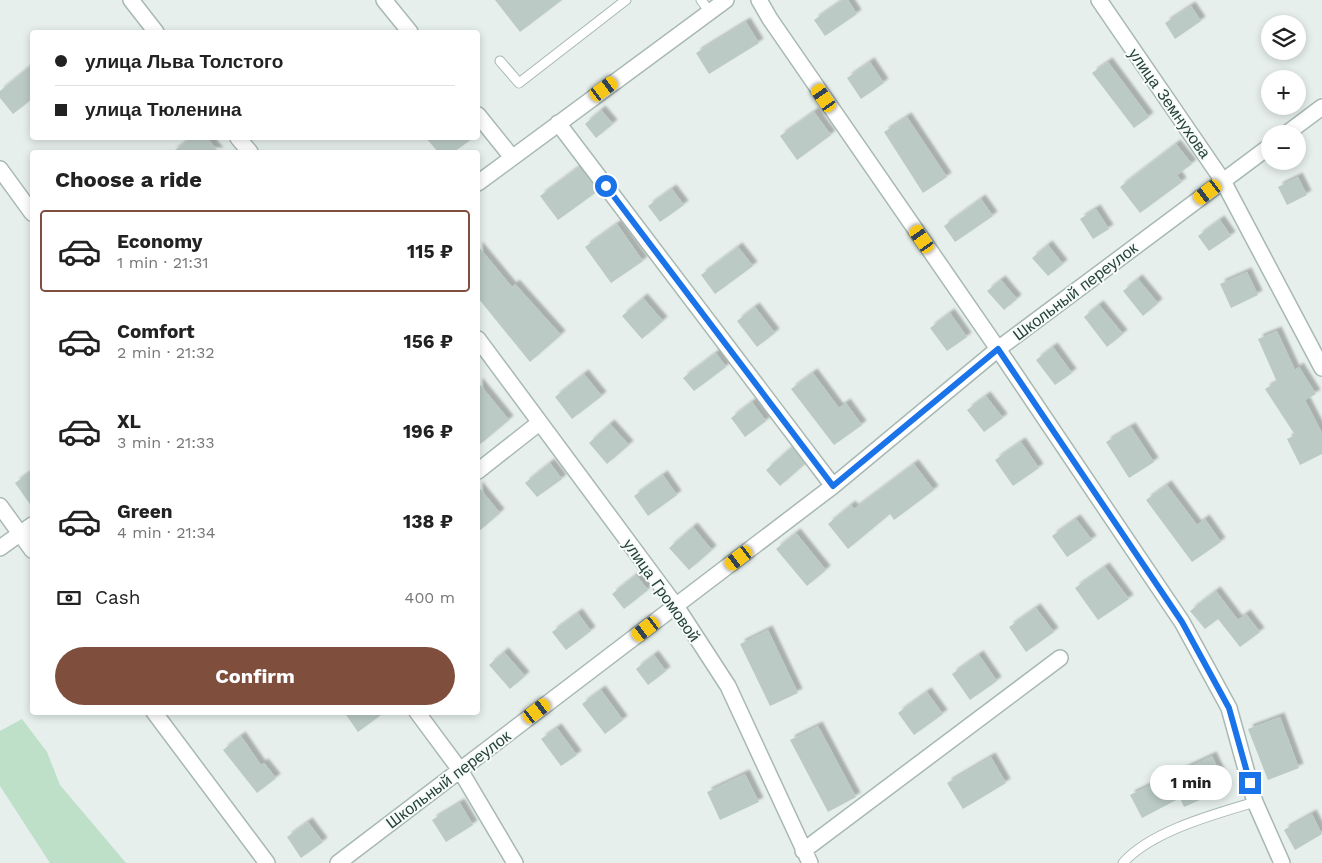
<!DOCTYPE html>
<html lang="en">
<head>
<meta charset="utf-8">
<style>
  :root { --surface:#fff; --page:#f2f2f2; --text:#222; --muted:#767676; --line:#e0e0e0; --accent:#804e3d }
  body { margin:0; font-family:"Work Sans",sans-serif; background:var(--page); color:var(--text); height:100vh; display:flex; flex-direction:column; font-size:19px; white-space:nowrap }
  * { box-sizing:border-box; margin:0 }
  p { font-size:16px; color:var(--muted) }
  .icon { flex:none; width:28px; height:28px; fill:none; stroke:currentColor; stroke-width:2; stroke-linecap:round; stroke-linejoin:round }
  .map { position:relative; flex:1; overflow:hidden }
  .panel { position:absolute; left:30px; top:150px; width:450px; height:565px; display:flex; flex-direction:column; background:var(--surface); border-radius:5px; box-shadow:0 2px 8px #0003 }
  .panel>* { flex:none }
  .hud { position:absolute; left:30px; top:30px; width:450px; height:110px; border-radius:5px; box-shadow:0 2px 8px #0003; display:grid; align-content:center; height:110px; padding:0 25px; background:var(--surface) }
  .tools { position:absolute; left:1261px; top:15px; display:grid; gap:10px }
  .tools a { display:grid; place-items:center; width:45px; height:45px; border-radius:50%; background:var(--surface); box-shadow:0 2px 8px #0003; font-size:25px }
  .end { position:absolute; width:22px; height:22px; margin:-11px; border:6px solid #1a73e8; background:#fff; box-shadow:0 0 0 2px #fff }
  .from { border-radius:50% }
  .bubble { position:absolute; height:35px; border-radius:18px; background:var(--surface); box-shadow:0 2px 8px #0003; font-size:16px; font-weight:700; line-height:35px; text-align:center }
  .car { position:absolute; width:15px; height:30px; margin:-15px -8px; border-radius:6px; box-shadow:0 0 4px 1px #0007; background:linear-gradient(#f5c518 24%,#345 0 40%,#f5c518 0 76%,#345 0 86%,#f5c518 0) }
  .hud b { display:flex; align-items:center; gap:18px; height:48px; font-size:19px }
  .hud b+b { border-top:1px solid var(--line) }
  .hud i { width:12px; height:12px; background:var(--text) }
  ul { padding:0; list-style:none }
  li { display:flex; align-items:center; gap:15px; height:82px; margin:0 10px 8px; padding:0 15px; border:2px solid transparent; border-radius:5px }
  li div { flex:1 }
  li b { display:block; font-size:19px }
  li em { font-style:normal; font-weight:700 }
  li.active { border-color:var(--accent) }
  li>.icon { width:45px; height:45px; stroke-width:1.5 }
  h2 { padding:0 25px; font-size:22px; line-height:60px }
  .pay { display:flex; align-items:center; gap:12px; height:55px; padding:0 25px; font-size:19px }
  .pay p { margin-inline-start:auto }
  .action { display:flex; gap:10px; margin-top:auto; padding:10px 25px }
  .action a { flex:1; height:58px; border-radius:30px; background:var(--accent); color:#fff; font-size:20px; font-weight:700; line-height:58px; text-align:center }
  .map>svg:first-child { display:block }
  .green { fill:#bfe0c8 }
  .building { fill:#bbcac4; filter:url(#shadow) }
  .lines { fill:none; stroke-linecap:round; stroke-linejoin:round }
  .lane-casing { stroke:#a8b8b2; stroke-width:11 }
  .street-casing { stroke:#a8b8b2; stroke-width:18 }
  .lane { stroke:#fff; stroke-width:9 }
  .street { stroke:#fff; stroke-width:15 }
  .route { stroke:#1a73e8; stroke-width:6 }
  .labels { text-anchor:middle; stroke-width:4; stroke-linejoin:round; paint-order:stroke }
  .street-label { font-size:16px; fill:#24423a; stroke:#f7fbf9 }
</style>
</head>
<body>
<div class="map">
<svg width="1322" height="863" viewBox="0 0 1322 863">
  <defs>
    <filter id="shadow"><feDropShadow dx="4.5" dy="-4.5" stdDeviation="1" flood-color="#0004"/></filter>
  </defs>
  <rect width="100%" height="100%" fill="#e6efeb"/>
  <!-- green -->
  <path class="green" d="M22 719 47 752 60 785 126 863H50L0 786V731Z"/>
  <!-- building -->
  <path class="building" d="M495 0H562L520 32Z
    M843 0H848L857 14 825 36 814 20Z
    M1191 6 1201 21 1175 39 1165 23Z
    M746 22 759 43 709 74 696 53Z
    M870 62 884 83 861 99 847 78Z
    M1108 62 1149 117 1134 128 1092 73Z
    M32 65V99L13 114 0 98V91Z
    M601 110 613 124 596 138 585 124Z
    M814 112 831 135 797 160 780 136Z
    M907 117 947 177 923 193 884 132Z
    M192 138H207L219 152H172Z
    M426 138H473L454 152H438Z
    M1176 144 1192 164 1177 175 1182 182 1140 213 1120 187Z
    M579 167 598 191 558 220 540 196Z
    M1298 177 1307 195 1287 205 1278 187Z
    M672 189 684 205 660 222 648 206Z
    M981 199 993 216 955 242 944 226Z
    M1096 209 1109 229 1093 239 1080 219Z
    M1220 220 1231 236 1209 251 1198 236Z
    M617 224 643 261 611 283 585 247Z
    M1048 245 1063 264 1048 276 1032 258Z
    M478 246 512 287 515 284 561 335 530 362 478 298Z
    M738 247 753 266 715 294 701 275Z
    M1247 272 1258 295 1231 308 1220 284Z
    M1138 279 1158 303 1143 316 1123 291Z
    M1001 280 1017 299 1004 310 987 291Z
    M643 298 663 321 642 339 622 316Z
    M1099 305 1123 334 1107 347 1084 317Z
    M755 307 775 333 757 347 737 321Z
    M950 313 967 337 947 351 930 328Z
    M1277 331 1295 370 1299 367 1316 394 1305 400 1322 433V454L1300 465 1287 439 1295 435 1265 389 1277 382 1258 339Z
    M1053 347 1072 373 1055 385 1036 360Z
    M716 353 726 367 694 391 683 378Z
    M813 373 839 408 846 403 862 425 834 445 791 389Z
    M584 374 602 396 572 419 555 397Z
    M478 382 509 420 478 446Z
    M986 396 1003 418 984 432 967 410Z
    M752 402 766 421 745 437 731 418Z
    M610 424 629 445 607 464 589 443Z
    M1131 427 1154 462 1129 478 1106 442Z
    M1021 442 1039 468 1013 486 995 460Z
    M792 447 805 464 780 486 766 470Z
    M550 463 562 479 537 497 525 483Z
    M914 464 934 490 894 520 890 514 848 549 828 524 851 505 854 509Z
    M32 471V507L15 483Z
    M663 475 677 495 648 516 634 496Z
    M1167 485 1197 525 1205 519 1221 542 1192 562 1146 500Z
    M478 486 500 513 478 532Z
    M1076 519 1092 540 1067 557 1052 536Z
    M693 527 712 550 689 570 669 548Z
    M796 533 826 570 807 586 776 549Z
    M1105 567 1129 599 1098 620 1075 588Z
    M636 575 648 590 624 609 612 594Z
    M1216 591 1238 620 1246 614 1260 632 1240 647 1218 619 1205 629 1190 611Z
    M1036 608 1054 632 1026 652 1009 627Z
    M578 613 591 631 566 650 552 632Z
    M768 630 798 693 770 706 740 644Z
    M504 652 525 676 510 689 489 665Z
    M654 655 666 671 648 685 636 669Z
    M979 655 997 681 970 700 952 674Z
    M601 690 623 720 605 734 582 704Z
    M927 692 943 714 914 735 898 713Z
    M344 712H385L358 732Z
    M1280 717 1299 768 1268 780 1248 729Z
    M818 726 856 797 828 812 790 740Z
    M557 728 577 755 561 766 541 739Z
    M241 736 261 765 264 763 276 778 257 793 223 750Z
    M1212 756 1227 788 1184 807 1180 798 1142 818 1130 795Z
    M991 757 1006 783 963 809 947 783Z
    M745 774 759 802 720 820 707 792Z
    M460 803 473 825 446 842 432 820Z
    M1312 814 1322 834 1295 850 1284 830Z
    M308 822 323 842 301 858 287 837Z"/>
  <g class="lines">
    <!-- lane casing -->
    <g class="lane-casing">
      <path id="lane" d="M701 0 710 12
        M500 61 519 83 626 0
        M1123 863C1151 831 1215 814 1255 802"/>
    </g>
    <!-- street casing -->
    <g class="street-casing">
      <path id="street" d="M131 0 156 32
        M384 0 410 32
        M759 0 770 19 998 349 1182 622 1229 708 1255 802 1282 863
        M1099 0 1223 181 1322 368
        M478 115 511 156
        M558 123 833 486
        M1286 134 1322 107
        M238 138 250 152
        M0 169 32 213
        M478 183 726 0
        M478 339 676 606 728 686 810 863
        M478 471 539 423
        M0 506 32 550
        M0 548 32 525
        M154 712 267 863
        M417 712 460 770 515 863
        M803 851 1060 658
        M338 863 833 486 998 349 1270 146"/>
    </g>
    <!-- lane -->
    <use href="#lane" class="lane"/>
    <!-- street -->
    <use href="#street" class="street"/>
  </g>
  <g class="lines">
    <!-- route -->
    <path class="route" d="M606 186 833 486 998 349 1182 622 1229 708 1250 783"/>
  </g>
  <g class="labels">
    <!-- street labels -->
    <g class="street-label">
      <text transform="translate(1170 103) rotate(55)" y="6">улица Земнухова</text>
      <text transform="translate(1075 291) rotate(-37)" y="6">Школьный переулок</text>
      <text transform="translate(662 590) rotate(55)" y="6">улица Громовой</text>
      <text transform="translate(448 779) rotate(-37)" y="6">Школьный переулок</text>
    </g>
  </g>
</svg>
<div class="tools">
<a><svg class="icon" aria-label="layers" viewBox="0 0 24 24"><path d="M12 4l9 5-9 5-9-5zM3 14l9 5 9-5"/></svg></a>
<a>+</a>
<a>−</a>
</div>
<i class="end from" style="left:606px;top:186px"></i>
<i class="end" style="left:1250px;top:783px"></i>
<div class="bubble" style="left:1150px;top:765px;width:82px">1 min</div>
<i class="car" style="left:604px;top:89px;rotate:54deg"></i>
<i class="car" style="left:824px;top:98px;rotate:325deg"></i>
<i class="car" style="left:1208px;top:192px;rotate:233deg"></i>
<i class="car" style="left:922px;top:239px;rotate:325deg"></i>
<i class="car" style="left:739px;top:558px;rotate:233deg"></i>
<i class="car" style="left:646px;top:629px;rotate:233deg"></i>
<i class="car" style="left:537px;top:711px;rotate:53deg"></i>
<div class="hud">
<b><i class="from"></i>улица Льва Толстого</b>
<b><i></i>улица Тюленина</b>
</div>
<section class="panel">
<h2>Choose a ride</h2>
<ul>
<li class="active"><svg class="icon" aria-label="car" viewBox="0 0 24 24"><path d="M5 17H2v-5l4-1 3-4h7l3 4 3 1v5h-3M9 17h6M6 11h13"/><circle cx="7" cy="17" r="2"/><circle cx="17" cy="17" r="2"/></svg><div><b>Economy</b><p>1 min · 21:31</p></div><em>115 ₽</em></li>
<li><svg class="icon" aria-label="car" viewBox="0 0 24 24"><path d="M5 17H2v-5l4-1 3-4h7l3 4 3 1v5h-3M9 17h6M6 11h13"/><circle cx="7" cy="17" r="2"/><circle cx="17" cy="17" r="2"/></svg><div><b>Comfort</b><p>2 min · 21:32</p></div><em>156 ₽</em></li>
<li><svg class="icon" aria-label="car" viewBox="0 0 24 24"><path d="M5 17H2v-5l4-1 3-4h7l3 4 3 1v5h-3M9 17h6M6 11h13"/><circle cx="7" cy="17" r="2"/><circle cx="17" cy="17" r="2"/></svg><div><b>XL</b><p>3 min · 21:33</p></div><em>196 ₽</em></li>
<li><svg class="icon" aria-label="car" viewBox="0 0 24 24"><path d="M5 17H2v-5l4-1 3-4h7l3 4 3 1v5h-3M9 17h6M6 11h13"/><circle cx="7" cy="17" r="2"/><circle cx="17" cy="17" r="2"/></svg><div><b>Green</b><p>4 min · 21:34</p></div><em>138 ₽</em></li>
</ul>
<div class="pay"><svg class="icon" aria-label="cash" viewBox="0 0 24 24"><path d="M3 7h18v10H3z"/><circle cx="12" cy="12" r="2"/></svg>Cash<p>400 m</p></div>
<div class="action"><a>Confirm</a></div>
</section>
</div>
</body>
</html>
